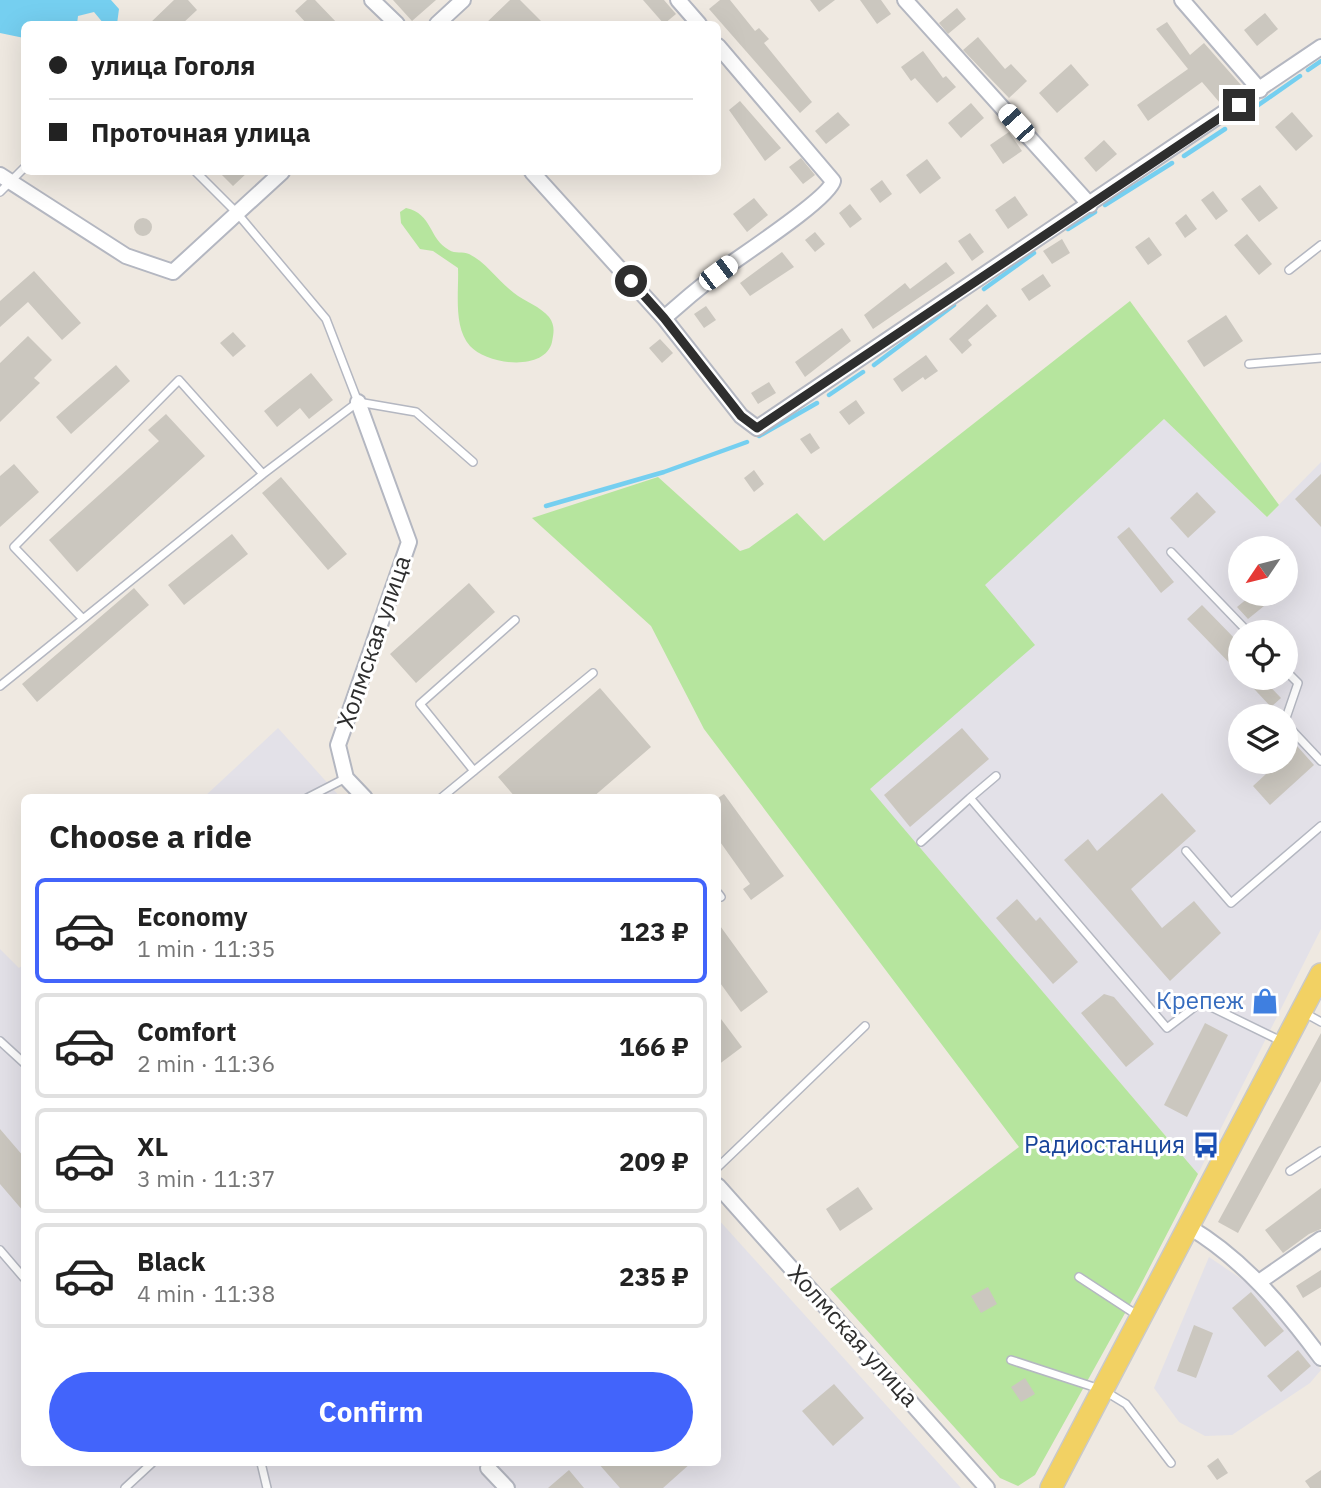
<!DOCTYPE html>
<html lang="en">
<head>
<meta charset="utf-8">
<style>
  :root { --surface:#fff; --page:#f6f6f6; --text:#222; --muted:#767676; --line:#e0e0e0; --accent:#4264fb }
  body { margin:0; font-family:"IBM Plex Sans",sans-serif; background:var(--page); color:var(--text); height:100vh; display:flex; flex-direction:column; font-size:26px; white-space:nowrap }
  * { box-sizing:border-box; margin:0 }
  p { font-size:23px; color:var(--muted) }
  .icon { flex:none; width:38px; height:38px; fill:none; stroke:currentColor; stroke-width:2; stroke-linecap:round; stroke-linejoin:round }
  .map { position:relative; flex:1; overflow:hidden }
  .drawer { position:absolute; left:21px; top:794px; width:700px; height:672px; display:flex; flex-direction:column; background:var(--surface); border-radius:10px; box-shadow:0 7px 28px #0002 }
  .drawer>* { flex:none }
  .top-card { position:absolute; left:21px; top:21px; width:700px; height:154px; border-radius:10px; box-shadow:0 7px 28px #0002; display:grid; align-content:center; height:154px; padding:0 28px; background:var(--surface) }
  .needle { width:46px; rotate:235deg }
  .controls { position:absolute; left:1228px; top:536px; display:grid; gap:14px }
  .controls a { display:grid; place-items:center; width:70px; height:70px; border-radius:50%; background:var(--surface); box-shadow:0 7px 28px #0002; font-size:35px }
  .end { position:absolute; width:32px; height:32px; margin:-16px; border:9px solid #2e2e2e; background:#fff; box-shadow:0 0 0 4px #fff }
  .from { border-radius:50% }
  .car { position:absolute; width:21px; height:42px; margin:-21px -10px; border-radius:9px; box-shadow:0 0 5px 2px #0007; background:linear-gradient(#fff 24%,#345 0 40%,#fff 0 76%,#345 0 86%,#fff 0) }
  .top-card b { display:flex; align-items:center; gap:24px; height:66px; font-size:26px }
  .top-card b+b { border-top:2px solid var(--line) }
  .top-card i { width:18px; height:18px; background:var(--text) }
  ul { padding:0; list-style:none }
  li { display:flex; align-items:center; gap:21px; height:105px; margin:0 14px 10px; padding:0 14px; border:4px solid var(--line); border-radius:10px }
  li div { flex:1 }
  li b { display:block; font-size:26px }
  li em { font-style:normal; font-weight:800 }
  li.selected { border-color:var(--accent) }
  li>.icon { width:63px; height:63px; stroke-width:1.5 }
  h2 { padding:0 28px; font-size:32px; line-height:84px }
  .action { display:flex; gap:14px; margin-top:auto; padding:14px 28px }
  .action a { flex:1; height:80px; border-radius:42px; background:var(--accent); color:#fff; font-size:28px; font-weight:800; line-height:80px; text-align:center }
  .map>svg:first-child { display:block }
  .industrial { fill:#e3e1e8; fill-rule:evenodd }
  .green { fill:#b6e59e }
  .water { fill:#75cff0 }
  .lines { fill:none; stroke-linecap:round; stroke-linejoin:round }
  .stream { stroke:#75cff0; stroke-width:4.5 }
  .building { fill:#cbc7bf }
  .service-casing { stroke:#b4b7c1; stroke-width:10 }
  .minor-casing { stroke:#b4b7c1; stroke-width:18 }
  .primary-casing { stroke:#c9c9c9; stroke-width:24 }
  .service { stroke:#fff; stroke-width:7 }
  .minor { stroke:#fff; stroke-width:14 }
  .primary { stroke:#f2d163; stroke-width:21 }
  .route { stroke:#2e2e2e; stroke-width:9 }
  .labels { text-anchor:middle; stroke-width:6; stroke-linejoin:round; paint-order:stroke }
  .street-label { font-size:24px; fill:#2e2e2e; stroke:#fff }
  .shop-label { font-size:24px; fill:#366cbe; stroke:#fff; text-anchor:end }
  .transit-label { font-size:24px; fill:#164399; stroke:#fff; text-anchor:end }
</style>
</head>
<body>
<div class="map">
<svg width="1321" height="1488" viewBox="0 0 1321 1488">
  <rect width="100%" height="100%" fill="#efe9e1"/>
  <!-- industrial -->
  <path class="industrial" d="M1164 419 1267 517 1321 462V929L1198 1174 869 789 1034 645 984 585ZM1241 548H1286V593H1241ZM1241 632H1286V677H1241ZM1241 716H1286V761H1241Z
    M278 728 341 798H203Z
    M0 949 19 968 24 964V1463H718V1219L961 1488H0Z
    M1209 1257 1249 1284 1299 1339 1321 1370 1310 1383 1232 1435 1205 1436 1179 1422 1154 1388Z"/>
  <!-- green -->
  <path class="green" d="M406 208C433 214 428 238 449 250 455 254 463 251 469 254 486 262 499 282 514 293 524 301 541 307 549 317 555 325 554 332 552 342 545 372 487 365 470 346 453 327 459 292 458 268L433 251 420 249 401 223 400 212Z
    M1130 301 1279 505 1267 517 1164 419 985 585 1035 645 870 789 1198 1174 1139 1288 1035 1475 1018 1486 1000 1478 830 1289 1019 1147 704 729 651 626 532 518 658 477 740 551 749 548 797 513 824 541Z"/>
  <!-- water -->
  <path class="water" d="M0 0H111L119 9 117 24H104L94 12 78 16 77 24H24V38L0 33Z"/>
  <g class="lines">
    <!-- stream -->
    <path class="stream" d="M1308 70 1321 61
      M1234 122 1300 76
      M1184 156 1225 129
      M1105 205 1172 163
      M1068 229 1095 212
      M984 289 1034 253
      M874 365 954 305
      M829 395 863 372
      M759 436 817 403
      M546 506 664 472 747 442"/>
  </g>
  <!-- building -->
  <path class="building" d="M174 0H188L197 10 182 24H149Z
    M307 0H315L338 24H307L295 11Z
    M393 0H436L412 21Z
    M510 0H520L544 24H485Z
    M643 0H664L676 14 664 24Z
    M720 0H730L755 31 759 28 769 39 764 43 812 102 800 113 709 9Z
    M810 0H835L819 12Z
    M860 0H881L891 14 877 24Z
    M957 8 966 19 948 34 939 23Z
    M1265 13 1278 29 1257 46 1244 30Z
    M1167 22 1190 55 1204 43 1241 85 1220 103 1202 82 1148 121 1137 105 1188 69 1156 29Z
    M978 37 1005 69 1011 64 1027 81 1009 98 963 50Z
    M923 51 943 78 946 76 956 87 937 103 915 78 911 81 901 67Z
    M1071 64 1089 85 1057 113 1039 93Z
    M740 101 781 148 765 161 729 110Z
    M971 103 984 118 961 138 948 123Z
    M838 112 850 125 826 144 815 131Z
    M1292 112 1313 136 1296 151 1275 127Z
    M1009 132 1022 151 1003 164 990 145Z
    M1104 140 1117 154 1096 172 1084 158Z
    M801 158 815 175 803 184 789 167Z
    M927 159 941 178 920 194 906 175Z
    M219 172H248L233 186Z
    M882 180 892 194 880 203 870 189Z
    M1260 185 1278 208 1259 222 1241 199Z
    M1213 191 1228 211 1216 220 1201 200Z
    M1015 196 1028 215 1008 229 995 210Z
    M754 198 768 215 747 232 733 214Z
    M850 204 862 219 850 228 839 213Z
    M1186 214 1197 229 1185 238 1175 223Z
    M134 227a9 9 0 1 1 18 0a9 9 0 1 1-18 0Z
    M815 232 825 244 815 252 805 240Z
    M970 233 984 252 972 261 958 241Z
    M1247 234 1272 264 1259 275 1234 245Z
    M1149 237 1162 255 1148 265 1135 247Z
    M1062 239 1070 253 1052 264 1043 251Z
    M782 252 794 267 750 296 740 283Z
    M946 262 955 273 873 329 864 315 905 283 910 289Z
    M34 271 81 323 62 340 28 302 0 327V301Z
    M1043 274 1051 286 1029 301 1021 289Z
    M987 304 997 316 968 340 972 345 962 354 949 339Z
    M706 306 716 320 704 328 694 314Z
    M1226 315 1243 341 1204 367 1187 341Z
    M842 328 851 341 805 377 795 362Z
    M233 332 246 346 233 357 220 343Z
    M28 336 52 360 34 378 40 383 0 422V363Z
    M660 339 673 353 662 363 649 348Z
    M926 355 938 371 925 380 923 377 902 392 893 379Z
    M116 365 130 381 71 434 56 417Z
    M311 373 333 400 309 419 300 408 277 427 264 411Z
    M769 382 776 393 758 404 751 393Z
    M856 400 865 413 849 425 839 412Z
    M166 414 205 456 77 572 49 540 159 441 148 430Z
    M810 433 820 448 811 454 800 439Z
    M14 464 39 492 0 527V476Z
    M754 470 764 484 754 492 744 478Z
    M1321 474V527L1295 499Z
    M281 477 347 554 328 570 262 493Z
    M1197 492 1216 512 1188 538 1170 518Z
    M1129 527 1174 582 1161 593 1117 537Z
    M232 534 248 554 184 605 168 585Z
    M469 583 495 612 416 683 390 654Z
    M134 588 149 605 37 702 22 684Z
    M1254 593H1280L1248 619 1237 607Z
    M1202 605 1241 645V675L1187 619Z
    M1243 677H1261L1281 698 1271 707Z
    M600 688 651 747 592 798H516L498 777Z
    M962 728 989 759 910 827 884 795Z
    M1297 746 1314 765 1270 805 1253 786 1280 761H1286V756Z
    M1162 793 1196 831 1131 889 1162 928 1194 901 1221 933 1170 981 1064 860 1088 839 1097 851Z
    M724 794 784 876 751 900 743 889 750 884 718 839V798Z
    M1017 899 1036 921 1040 917 1078 962 1053 984 996 918Z
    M718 923 768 992 741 1012 718 980Z
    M1104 994 1114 997 1154 1044 1126 1067 1081 1013Z
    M718 1015 742 1047 718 1065Z
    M1205 1023 1228 1035 1187 1117 1164 1105Z
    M1321 1033V1081L1238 1233 1218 1222Z
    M0 1129 24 1157V1212L0 1184Z
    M858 1187 873 1209 840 1231 826 1209Z
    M1321 1188V1229L1309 1234 1283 1253 1265 1230Z
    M1321 1270V1287L1303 1298 1296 1286Z
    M988 1287 997 1304 981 1313 971 1296Z
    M1251 1292 1284 1331 1265 1347 1232 1308Z
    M1194 1325 1213 1333 1196 1378 1177 1371Z
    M1298 1350 1311 1366 1281 1392 1267 1376Z
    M1025 1378 1035 1394 1021 1402 1011 1387Z
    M834 1384 864 1418 833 1446 802 1411Z
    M1218 1458 1228 1473 1217 1480 1207 1466Z
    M598 1463H691L663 1488H620Z
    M569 1470 584 1488H548Z
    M1321 1470V1488H1310L1305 1481Z"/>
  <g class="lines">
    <!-- service casing -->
    <g class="service-casing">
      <path id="service" d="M196 172 237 213 326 319 358 402
        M0 192 24 168
        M1289 270 1321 245
        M1249 364 1321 358
        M1171 552 1248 632
        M83 619 14 547 179 380 263 474
        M1286 671 1298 683 1286 718
        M0 686 263 474 358 402 416 412 473 462
        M1286 724 1321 761
        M474 771 420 704 515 620
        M307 798 346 778
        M441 798 593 673
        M970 798 996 776
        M921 842 970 798 1167 1028 1201 1002 1281 1041
        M1186 851 1231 903 1321 826
        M718 893 721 897
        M1303 1012 1321 1022
        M0 1041 24 1063
        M718 1167 865 1026
        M1290 1171 1321 1151
        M0 1250 24 1278
        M1079 1277 1137 1315
        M1011 1360 1103 1390 1126 1404 1171 1463
        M261 1463 267 1488
        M125 1488 152 1463"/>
    </g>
    <!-- minor casing -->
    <g class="minor-casing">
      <path id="minor" d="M372 0 397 24
        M678 0 699 24
        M905 0 1090 205
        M1182 0 1260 90
        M437 24 463 0
        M532 172 664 318 741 416 757 428 1321 47
        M0 175 126 256 173 272 282 172
        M664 318C682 302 700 287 719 272 739 257 829 199 833 181L718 46
        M358 402 409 542 338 745 346 778 365 798
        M718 1186 987 1488
        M1189 1227C1242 1258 1284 1308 1321 1358
        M1259 1282 1321 1239
        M488 1468 507 1488"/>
    </g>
    <!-- primary casing -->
    <g class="primary-casing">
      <path id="primary" d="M1051 1488 1321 974"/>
    </g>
    <!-- service -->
    <use href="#service" class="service"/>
    <!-- minor -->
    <use href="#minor" class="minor"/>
    <!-- primary -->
    <use href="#primary" class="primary"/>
  </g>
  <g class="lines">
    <!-- route -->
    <path class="route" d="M631 281 664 318 741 416 757 428 1239 105"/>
  </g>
  <!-- icons -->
  <defs>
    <g id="shop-bare" transform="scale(2.1)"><path d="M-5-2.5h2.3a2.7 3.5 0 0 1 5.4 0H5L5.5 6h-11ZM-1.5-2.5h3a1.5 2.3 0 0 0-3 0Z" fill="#3f7fe0" stroke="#fff" stroke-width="2.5" paint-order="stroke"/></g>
    <g id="bus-bare" transform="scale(2.1)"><path d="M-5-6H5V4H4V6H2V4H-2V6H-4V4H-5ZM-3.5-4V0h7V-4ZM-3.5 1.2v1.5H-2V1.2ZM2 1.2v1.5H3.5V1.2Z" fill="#1a4fb4" stroke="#fff" stroke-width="2.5" paint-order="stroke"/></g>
  </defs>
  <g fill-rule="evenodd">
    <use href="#shop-bare" x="1265" y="1001"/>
    <use href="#bus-bare" x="1206" y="1145"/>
  </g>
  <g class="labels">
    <!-- street labels -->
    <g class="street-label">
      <text transform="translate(374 642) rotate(-71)" y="8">Холмская улица</text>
      <text transform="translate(853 1336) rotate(48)" y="8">Холмская улица</text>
    </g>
    <!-- shop labels -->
    <g class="shop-label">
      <text x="1244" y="1009">Крепеж</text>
    </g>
    <!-- transit labels -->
    <g class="transit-label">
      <text x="1185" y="1153">Радиостанция</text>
    </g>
  </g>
</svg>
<div class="controls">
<a><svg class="needle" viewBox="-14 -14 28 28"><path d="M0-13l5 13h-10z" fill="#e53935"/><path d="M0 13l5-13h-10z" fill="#767676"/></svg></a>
<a><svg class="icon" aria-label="locate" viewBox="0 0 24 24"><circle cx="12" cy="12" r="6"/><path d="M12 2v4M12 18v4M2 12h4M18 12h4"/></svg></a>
<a><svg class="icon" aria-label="layers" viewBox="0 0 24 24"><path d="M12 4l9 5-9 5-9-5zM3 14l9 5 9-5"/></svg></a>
</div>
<i class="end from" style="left:631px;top:281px"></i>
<i class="end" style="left:1239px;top:105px"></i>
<i class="car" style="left:1016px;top:123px;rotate:318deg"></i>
<i class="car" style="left:718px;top:273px;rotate:53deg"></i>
<div class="top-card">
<b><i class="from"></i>улица Гоголя</b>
<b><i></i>Проточная улица</b>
</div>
<section class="drawer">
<h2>Choose a ride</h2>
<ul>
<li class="selected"><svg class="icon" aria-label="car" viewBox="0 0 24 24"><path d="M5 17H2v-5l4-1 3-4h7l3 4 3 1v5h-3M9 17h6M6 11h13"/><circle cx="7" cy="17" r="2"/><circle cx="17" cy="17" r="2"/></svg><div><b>Economy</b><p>1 min · 11:35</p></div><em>123 ₽</em></li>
<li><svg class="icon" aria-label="car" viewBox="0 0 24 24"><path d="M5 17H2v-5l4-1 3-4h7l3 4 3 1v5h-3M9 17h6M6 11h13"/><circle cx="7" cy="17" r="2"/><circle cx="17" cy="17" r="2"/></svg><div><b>Comfort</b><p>2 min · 11:36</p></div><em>166 ₽</em></li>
<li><svg class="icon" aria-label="car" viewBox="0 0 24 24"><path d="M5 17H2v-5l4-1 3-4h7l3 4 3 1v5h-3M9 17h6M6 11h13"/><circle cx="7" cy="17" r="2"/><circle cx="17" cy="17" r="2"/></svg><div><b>XL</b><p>3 min · 11:37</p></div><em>209 ₽</em></li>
<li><svg class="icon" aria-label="car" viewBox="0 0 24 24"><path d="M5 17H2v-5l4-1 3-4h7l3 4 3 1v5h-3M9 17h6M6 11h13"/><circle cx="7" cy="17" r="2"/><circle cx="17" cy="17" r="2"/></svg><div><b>Black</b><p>4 min · 11:38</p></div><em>235 ₽</em></li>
</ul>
<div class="action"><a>Confirm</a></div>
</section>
</div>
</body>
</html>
